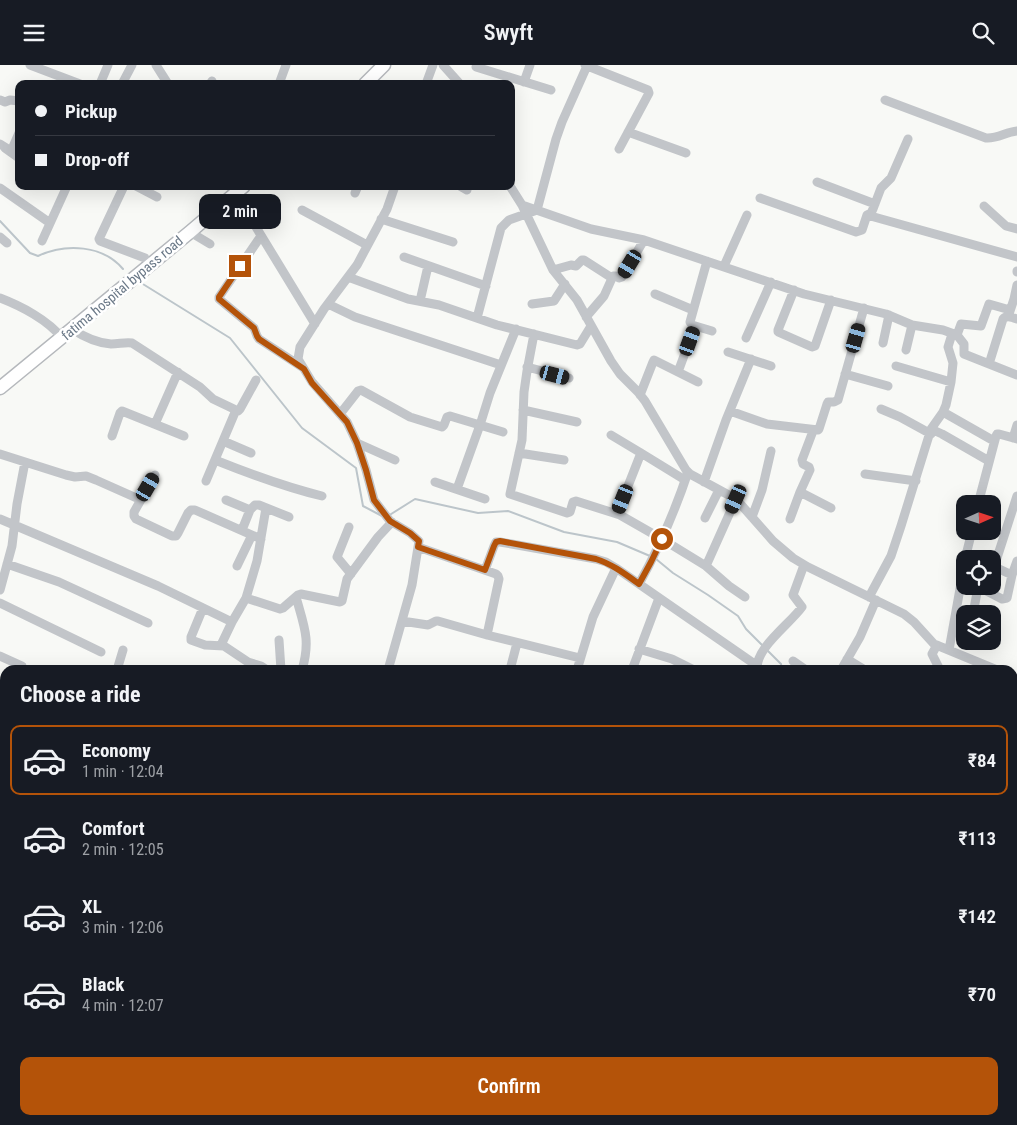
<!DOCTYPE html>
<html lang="en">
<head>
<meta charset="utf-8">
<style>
  :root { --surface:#171b24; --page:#20242c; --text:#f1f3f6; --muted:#9ea1a6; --line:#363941; --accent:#b45309 }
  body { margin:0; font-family:"Roboto Condensed",sans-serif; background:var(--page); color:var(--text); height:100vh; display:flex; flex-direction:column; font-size:19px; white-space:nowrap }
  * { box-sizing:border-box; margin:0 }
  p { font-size:16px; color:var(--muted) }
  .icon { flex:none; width:28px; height:28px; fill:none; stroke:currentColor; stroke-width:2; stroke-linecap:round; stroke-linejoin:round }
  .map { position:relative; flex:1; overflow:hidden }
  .details { position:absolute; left:0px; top:600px; width:1018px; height:460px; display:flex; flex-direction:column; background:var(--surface); border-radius:15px 15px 0 0; box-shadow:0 5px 20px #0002 }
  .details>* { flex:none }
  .banner { position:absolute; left:15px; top:15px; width:500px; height:110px; border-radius:10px; box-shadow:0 5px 20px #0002; display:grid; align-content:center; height:110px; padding:0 20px; background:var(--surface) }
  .needle { width:32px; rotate:87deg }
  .tools { position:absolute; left:956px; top:430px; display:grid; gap:10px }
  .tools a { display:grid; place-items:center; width:45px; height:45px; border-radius:10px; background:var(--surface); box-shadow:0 5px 20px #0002; font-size:25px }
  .end { position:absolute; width:22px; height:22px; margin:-11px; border:6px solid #b45309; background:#fff; box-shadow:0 0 0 2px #fff }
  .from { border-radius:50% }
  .bubble { position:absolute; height:35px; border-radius:10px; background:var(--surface); box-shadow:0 5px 20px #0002; font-size:16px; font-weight:600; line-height:35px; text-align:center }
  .car { position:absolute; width:15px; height:30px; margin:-15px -8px; border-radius:6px; box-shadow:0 0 4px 1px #0007; background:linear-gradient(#222 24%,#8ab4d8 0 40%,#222 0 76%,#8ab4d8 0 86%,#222 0) }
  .banner b { display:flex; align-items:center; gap:18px; height:48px; font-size:19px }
  .banner b+b { border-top:1px solid var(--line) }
  .banner i { width:12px; height:12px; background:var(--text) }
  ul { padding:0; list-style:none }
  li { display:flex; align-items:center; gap:15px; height:70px; margin:0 10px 8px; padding:0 10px; border:2px solid transparent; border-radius:10px }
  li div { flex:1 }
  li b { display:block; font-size:19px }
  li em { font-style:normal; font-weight:600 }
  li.current { border-color:var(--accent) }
  li>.icon { width:45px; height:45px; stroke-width:1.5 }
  h2 { padding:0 20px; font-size:22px; line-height:60px }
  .primary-button { display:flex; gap:10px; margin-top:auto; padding:10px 20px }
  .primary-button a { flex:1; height:58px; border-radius:10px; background:var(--accent); color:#fff; font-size:20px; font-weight:600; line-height:58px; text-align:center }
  header { display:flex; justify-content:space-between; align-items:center; height:65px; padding:0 20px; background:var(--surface); font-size:22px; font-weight:600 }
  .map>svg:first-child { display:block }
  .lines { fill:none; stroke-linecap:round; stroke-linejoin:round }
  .stream { stroke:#bcc5ca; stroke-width:2 }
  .highway-casing { stroke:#b5b8bc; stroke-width:15 }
  .minor { stroke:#c2c5c9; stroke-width:9 }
  .highway { stroke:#fff; stroke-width:12 }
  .route { stroke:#b45309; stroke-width:6 }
  .labels { text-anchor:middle; stroke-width:5; stroke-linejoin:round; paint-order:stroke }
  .street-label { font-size:14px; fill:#697786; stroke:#fff }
</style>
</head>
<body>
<header><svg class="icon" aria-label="menu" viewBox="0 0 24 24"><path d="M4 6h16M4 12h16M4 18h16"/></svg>Swyft<svg class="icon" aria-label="search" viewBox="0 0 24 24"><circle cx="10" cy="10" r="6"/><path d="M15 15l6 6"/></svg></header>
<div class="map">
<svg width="1017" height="1060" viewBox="0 0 1017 1060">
  <rect width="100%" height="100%" fill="#f8f9f6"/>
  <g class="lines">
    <!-- stream -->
    <path class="stream" d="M0 156 30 188 38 191C66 178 103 180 123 204
      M138 216 230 273 302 363 356 403 363 441 382 451
      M388 451 415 434 478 448 508 446 564 467 617 477 650 491
      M656 494 673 508 708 530 738 551 746 564 764 582
      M767 585 781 599 782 605
      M1012 884 1017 887
      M1012 958 1017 956
      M1012 1045 1017 1054"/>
    <!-- highway casing -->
    <g class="highway-casing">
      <path id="highway" d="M365 19 384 0
        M0 323 190 167 244 121"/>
    </g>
    <!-- minor -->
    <path class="minor" d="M30 0 80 19
      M156 0 168 19
      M443 0 460 19
      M585 0 648 25 649 28 619 84
      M476 2 551 25
      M524 17 530 0
      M100 19 108 0
      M122 19 132 0
      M210 19 212 16
      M279 19 286 0
      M426 19 433 0
      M0 35 5 37 10 35 19 36
      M885 35 986 73C997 74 1006 67 1017 66
      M628 67 686 88
      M0 79 8 84H12L19 68
      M5 83 19 93
      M817 117 875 139
      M124 121 99 174 100 176 145 193
      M136 121 157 132
      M231 121 315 259
      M460 121 467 125
      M510 121 522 140 553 205 577 235 611 296 620 309 638 327 645 336 686 405 690 409 736 434 773 476 793 493 808 502 904 549 914 557 934 579 997 605
      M0 123 50 158
      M355 128 358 121
      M760 133 856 167 862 165 867 150 871 148 873 144 881 123 891 113 908 74
      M522 140 591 164 644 175 804 229 886 249 912 260 943 265 957 270
      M984 141 1006 161 1017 164
      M302 145 367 180
      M867 150 1017 192
      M381 154 453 177
      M190 167 210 179
      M261 171 219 232V234L254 263 257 271 259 274 302 302
      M0 172 7 178
      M42 176 67 121
      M404 192 486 221
      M707 196 690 257 692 260 712 266
      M724 201 747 150
      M553 205 571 200 576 201 582 195H584L612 213
      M1017 206V207
      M348 212 408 234 439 240 497 260 577 280 580 279 591 261
      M794 225 778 265V267L812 282 815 281 831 235
      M655 229 693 245
      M0 233C21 241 48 255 62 273
      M420 236 428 201
      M328 239 355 252 501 300
      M532 239 554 236 565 219
      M1010 245 989 239 981 261 961 259 957 270 964 279V289L1017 310
      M1009 249 1014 234 1017 220
      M586 252 604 231 613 211H616L619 213 622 212 644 175
      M477 253 501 163 509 155 537 145 556 74 562 57 587 1
      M72 264C84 272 97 278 111 279 119 279 125 277 132 278L200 322 213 334 236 345 238 346 240 344 256 315
      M534 269 527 306 524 327 522 375 510 429 567 448 570 447 573 437 576 436 620 450 662 474 706 501 729 521 745 532
      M746 273 771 217
      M883 278 889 250
      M906 285 912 260
      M728 287 771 301
      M989 299 1003 254C1006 250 1012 252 1017 254
      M896 301 951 317
      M527 302 569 313
      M678 307 695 261
      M845 309 888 321
      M640 330 653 297 654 295 698 317
      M881 344 900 352 931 369
      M523 345 577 357
      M730 346 767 359 818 365 819 364 827 339 828 337H834L838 335 864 243
      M943 347 994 376
      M340 349 358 326 361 325 410 352 442 362 444 360 447 352 450 351 503 367
      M155 359 178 307
      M931 364 942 369 989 396
      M611 370 641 388 685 415
      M112 371 120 348 122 346 184 371
      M1013 373 1017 360
      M223 376 251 388
      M357 378 395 395
      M519 388 564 395
      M0 389 66 410 75 412 86 411 96 415 141 435
      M215 395C250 409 285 422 322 431
      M865 409 916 416
      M155 410 134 447V451L136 454 172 471H176L178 468 188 448 191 445H195L261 474
      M206 416 236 345
      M435 417 485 434
      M704 417 726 355 751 294
      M457 424 480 360 490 328 516 264
      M800 427 831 443
      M226 435 250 445 255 440H259L289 452
      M978 439 996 371 997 369H999L1017 374
      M617 449 641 388
      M752 452 762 425 771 386
      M705 453 719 425
      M0 454 158 521 232 557
      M790 454 800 427 810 405 809 402 803 399 802 395 813 366
      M349 462 337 492 351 509
      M242 465 250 445
      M418 482 496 509 498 511 499 514 487 570
      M965 494 972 466
      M7 499 59 517 148 558
      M237 501 252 470
      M706 501 736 434
      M485 505 494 481 496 477H500L596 494 606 497 616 503 756 600
      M1012 510 997 503 995 499 1017 431
      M639 519C659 483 675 446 688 407
      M977 521 1002 534 1007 533 1012 510 1017 496
      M0 525 12 481 17 439 25 397
      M296 532C304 561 311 575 302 605
      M869 532 891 491 901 461 931 364 943 347 946 340 951 317 953 298 948 282 952 269
      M246 533 280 544 283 543 298 530 301 529 340 537 342 536 347 514 378 472 392 457
      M0 538 101 587
      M203 543 191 572V575L205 580 224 581 248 597 261 601 267 605
      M973 549 978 522
      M402 556 428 560 436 556H438L487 570 580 593
      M279 575 281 605
      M221 580 232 557 246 533 257 496 266 443
      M937 580 932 589 940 605
      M639 584 672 594 694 605
      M949 585 965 496
      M0 591 22 601 21 605
      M847 594 865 605
      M793 596 806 605
      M117 605 123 585
      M388 605 412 520 419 476 410 468 390 456 374 435 366 405 357 378 347 357 312 317 298 294 300 282 324 244 357 200 387 144 395 121
      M512 605 511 601 517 578
      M577 605 593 552 616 503
      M632 605 659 533
      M757 605C755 583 790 559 802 542L793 530 804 500
      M841 605 860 572 876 535
      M1012 612 1017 614
      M0 648 5 639
      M1012 706 1017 707
      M1012 728 1017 729
      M1012 742 1017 749
      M0 769 5 771
      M1012 773 1017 772
      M1012 803H1017
      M4 814 5 807
      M0 843 5 844
      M1012 865 1017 866
      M0 889 5 891
      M1012 928 1017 929
      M0 1052 5 1030
      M228 1055 257 1060
      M429 1055 446 1060
      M528 1055 530 1060
      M897 1057 928 1060
      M151 1060 156 1055
      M334 1060 341 1055
      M647 1060 648 1055
      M842 1060 843 1055"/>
    <!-- highway -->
    <use href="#highway" class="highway"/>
  </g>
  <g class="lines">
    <!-- route -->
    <path class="route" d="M240 201 219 232V234L254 263 257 271 259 274 304 304 312 318 347 357 357 378 366 405 374 435 390 456 410 468 419 476 418 482 485 505 494 481 496 477 500 476 596 494C612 499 625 509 639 519L651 497 662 474"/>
  </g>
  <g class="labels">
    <!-- street labels -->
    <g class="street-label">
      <text transform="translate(122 223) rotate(-40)" y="5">fatima hospital bypass road</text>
    </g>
  </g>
</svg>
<div class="tools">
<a><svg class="needle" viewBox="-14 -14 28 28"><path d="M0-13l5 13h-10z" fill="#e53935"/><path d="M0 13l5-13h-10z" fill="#9ea1a6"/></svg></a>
<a><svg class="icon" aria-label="locate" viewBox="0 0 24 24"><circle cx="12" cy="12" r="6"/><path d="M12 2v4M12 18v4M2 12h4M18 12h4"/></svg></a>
<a><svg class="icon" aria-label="layers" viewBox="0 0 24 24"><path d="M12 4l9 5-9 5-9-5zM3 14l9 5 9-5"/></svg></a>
</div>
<i class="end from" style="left:662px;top:474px"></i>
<i class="end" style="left:240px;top:201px"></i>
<div class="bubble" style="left:199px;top:129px;width:82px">2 min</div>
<i class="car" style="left:630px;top:199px;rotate:211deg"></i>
<i class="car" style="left:856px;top:273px;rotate:16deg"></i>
<i class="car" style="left:690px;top:276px;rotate:20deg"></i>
<i class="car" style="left:555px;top:310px;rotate:105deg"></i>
<i class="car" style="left:148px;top:422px;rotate:30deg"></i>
<i class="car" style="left:623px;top:434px;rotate:202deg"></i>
<i class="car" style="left:736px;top:434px;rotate:204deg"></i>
<div class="banner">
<b><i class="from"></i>Pickup</b>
<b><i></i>Drop-off</b>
</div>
<section class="details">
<h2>Choose a ride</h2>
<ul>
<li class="current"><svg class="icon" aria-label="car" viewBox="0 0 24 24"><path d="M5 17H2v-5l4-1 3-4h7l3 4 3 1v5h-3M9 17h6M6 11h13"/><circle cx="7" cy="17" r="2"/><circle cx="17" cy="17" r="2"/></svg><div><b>Economy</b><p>1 min · 12:04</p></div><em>₹84</em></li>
<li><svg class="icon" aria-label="car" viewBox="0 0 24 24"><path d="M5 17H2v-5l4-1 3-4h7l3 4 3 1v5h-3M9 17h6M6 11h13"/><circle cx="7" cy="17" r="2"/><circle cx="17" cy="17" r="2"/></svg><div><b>Comfort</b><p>2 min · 12:05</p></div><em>₹113</em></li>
<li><svg class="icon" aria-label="car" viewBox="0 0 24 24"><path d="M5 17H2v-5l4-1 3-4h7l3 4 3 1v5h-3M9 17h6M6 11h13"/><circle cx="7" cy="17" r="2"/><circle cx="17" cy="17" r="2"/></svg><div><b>XL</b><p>3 min · 12:06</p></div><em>₹142</em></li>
<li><svg class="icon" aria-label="car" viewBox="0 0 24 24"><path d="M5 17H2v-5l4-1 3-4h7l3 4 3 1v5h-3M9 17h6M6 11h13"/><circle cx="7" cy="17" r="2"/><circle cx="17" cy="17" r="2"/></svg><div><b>Black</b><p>4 min · 12:07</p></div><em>₹70</em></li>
</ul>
<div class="primary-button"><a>Confirm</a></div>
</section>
</div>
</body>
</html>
